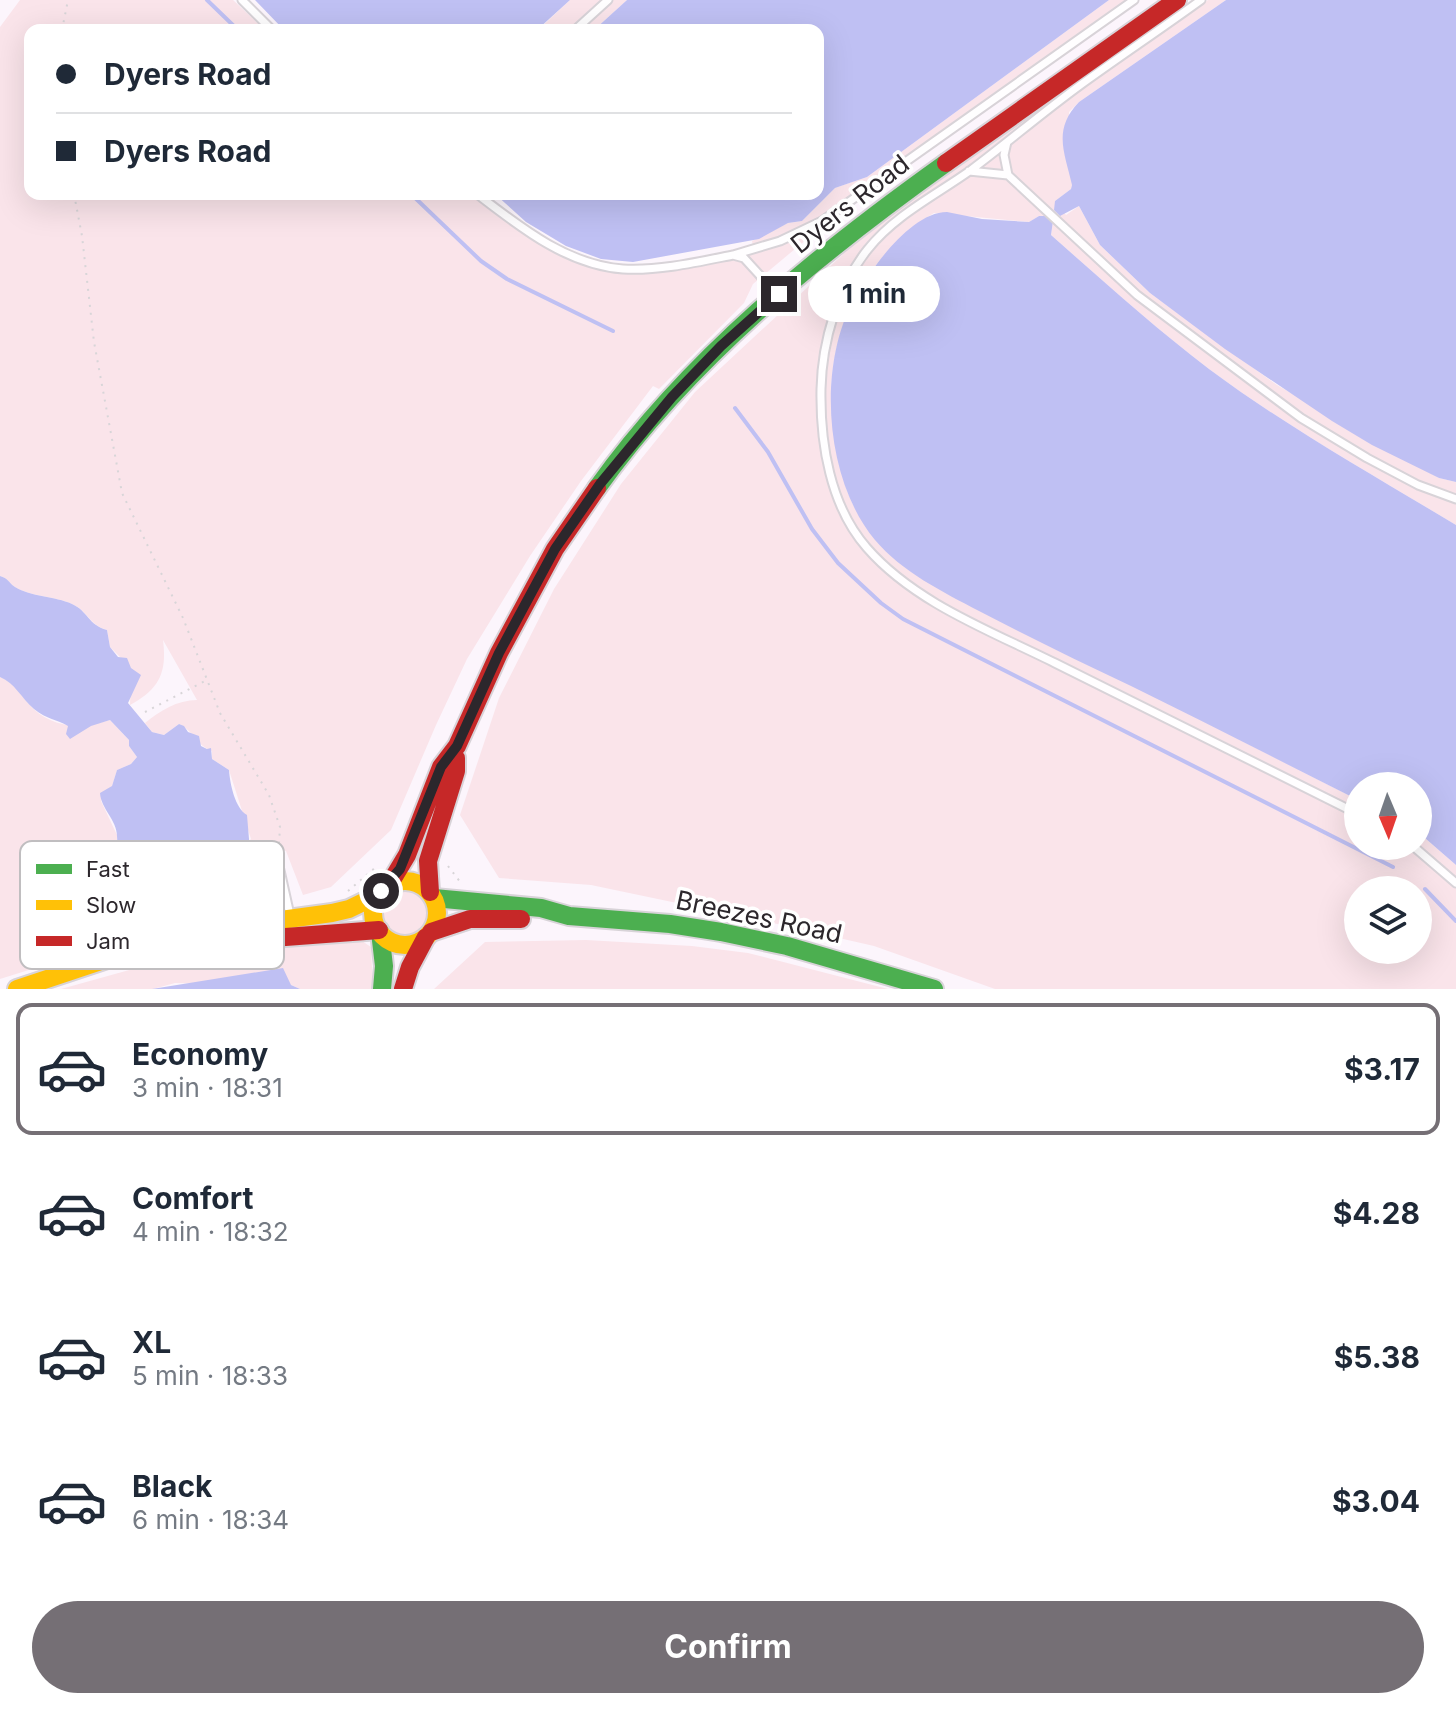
<!DOCTYPE html>
<html lang="en">
<head>
<meta charset="utf-8">
<style>
  :root { --surface:#fff; --page:#f2f2f3; --text:#1f2937; --muted:#747a83; --line:#e0e1e3; --accent:#756f75 }
  body { margin:0; font-family:Inter,sans-serif; background:var(--page); color:var(--text); height:100vh; display:flex; flex-direction:column; font-size:30px; white-space:nowrap }
  * { box-sizing:border-box; margin:0 }
  p { font-size:26px; color:var(--muted) }
  .icon { flex:none; width:44px; height:44px; fill:none; stroke:currentColor; stroke-width:2; stroke-linecap:round; stroke-linejoin:round }
  .map { position:relative; height:989px; overflow:hidden }
  .details { display:flex; flex-direction:column; background:var(--surface); flex:1 }
  .details>* { flex:none }
  .guide { position:absolute; left:24px; top:24px; width:800px; height:176px; border-radius:16px; box-shadow:0 8px 32px #0002; display:grid; align-content:center; height:176px; padding:0 32px; background:var(--surface) }
  .needle { width:52px; rotate:178deg }
  .tools { position:absolute; left:1344px; top:772px; display:grid; gap:16px }
  .tools a { display:grid; place-items:center; width:88px; height:88px; border-radius:50%; background:var(--surface); box-shadow:0 8px 32px #0002; font-size:40px }
  .end { position:absolute; width:36px; height:36px; margin:-18px; border:10px solid #2c272c; background:#fff; box-shadow:0 0 0 4px #fff }
  .from { border-radius:50% }
  .bubble { position:absolute; height:56px; border-radius:28px; background:var(--surface); box-shadow:0 8px 32px #0002; font-size:26px; font-weight:700; line-height:56px; text-align:center }
  .guide b { display:flex; align-items:center; gap:28px; height:76px; font-size:30px }
  .guide b+b { border-top:2px solid var(--line) }
  .guide i { width:20px; height:20px; background:var(--text) }
  ul { padding:14px 0 0; list-style:none }
  li { display:flex; align-items:center; gap:24px; height:132px; margin:0 16px 12px; padding:0 16px; border:4px solid transparent; border-radius:16px }
  li div { flex:1 }
  li b { display:block; font-size:30px }
  li em { font-style:normal; font-weight:700 }
  li.selected { border-color:var(--accent) }
  li>.icon { width:72px; height:72px; stroke-width:1.5 }
  .primary-button { display:flex; gap:16px; margin-top:auto; padding:16px 32px }
  .primary-button a { flex:1; height:92px; border-radius:48px; background:var(--accent); color:#fff; font-size:32px; font-weight:700; line-height:92px; text-align:center }
  .map>svg:first-child { display:block }
  .green { fill:#fae4ea; fill-rule:evenodd }
  .water { fill:#bfc0f3 }
  .lines { fill:none; stroke-linecap:round; stroke-linejoin:round }
  .stream { stroke:#bfc0f3; stroke-width:4 }
  .lane-casing { stroke:#d8d3d8; stroke-width:11 }
  .fast-casing { stroke:#d8d3d8; stroke-width:22 }
  .slow-casing { stroke:#d8d3d8; stroke-width:22 }
  .jam-casing { stroke:#d8d3d8; stroke-width:22 }
  .path { stroke:#d8d5d8; stroke-width:2; stroke-dasharray:2 6; stroke-linecap:butt }
  .lane { stroke:#fffeff; stroke-width:7 }
  .fast { stroke:#4caf50; stroke-width:18 }
  .slow { stroke:#ffc107; stroke-width:18 }
  .jam { stroke:#c62828; stroke-width:18 }
  .route { stroke:#2c272c; stroke-width:10 }
  .labels { text-anchor:middle; stroke-width:7; stroke-linejoin:round; paint-order:stroke }
  .street-label { font-size:26px; fill:#2c272c; stroke:#fff }
  .key { fill:#fff; stroke:#c0bec0; stroke-width:2 }
  .key-label { font-size:22px; fill:#2c272c }
</style>
</head>
<body>
<div class="map">
<svg width="1456" height="989" viewBox="0 0 1456 989">
  <rect width="100%" height="100%" fill="#fcf5fc"/>
  <!-- green -->
  <path class="green" d="M20 0H233L265 30H30V194H490L487 205 516 228 550 249 614 271 758 251 810 231 813 234 753 284 744 303 659 389 653 386 581 481 530 556 467 659 436 725 391 830 331 887 303 895 286 851 273 847 239 912 131 938 0 979V677C13 682 19 692 28 703 50 729 80 729 110 720L129 740V746L137 757 131 764 117 770 112 786 101 801 117 835 118 860 122 867 115 896 124 917 190 883 216 874 251 839 229 770 212 759V751C197 746 192 729 179 724L164 735 152 732 145 723C160 711 177 700 197 700L163 640C167 672 160 689 130 705L131 668 110 647 107 630C89 625 88 611 72 604 55 596 31 597 15 587 9 583 8 578 0 576V27Z
    M570 0H627L594 30H538Z
    M1109 0H1129L841 204 799 230 753 246 752 241 788 223 802 221 835 188 867 177Z
    M1208 0H1226L1079 102 1069 112 1072 185 1071 189 1055 201 1066 215 1079 206 1100 245 1150 293 1277 385 1439 478 1456 482V525C1373 475 1287 427 1209 369 1154 327 1103 281 1051 235L1053 221 1039 216 1029 222 934 213C848 267 813 365 840 462 843 474 845 487 850 498 856 512 866 526 875 539L1227 733 1358 800V846H1418V832L1456 865V989H995L874 946 782 925 591 885 499 878 460 815 499 698 554 589 621 484 695 392 854 244 1038 108 1078 91ZM1358 890H1418V950H1358Z
    M382 912a23 23 0 1 1 46 0a23 23 0 1 1-46 0Z
    M586 940 692 946 748 953 888 989H434L485 942Z
    M362 941 371 947 373 989H300L291 985 175 983 153 989H61L158 962 308 943 314 946Z"/>
  <!-- water -->
  <path class="water" d="M255 0H570L537 30H284Z
    M627 0H1109L867 177 835 188 802 221 788 223 759 239 633 262 601 259 566 246 526 222 495 194H818V30H594Z
    M1226 0H1456V482L1439 478 1372 445 1332 421 1225 349 1150 293 1100 245 1079 206 1060 216 1054 210 1055 201 1071 189 1072 185C1065 153 1052 130 1079 102Z
    M947 212 982 219 1029 222 1039 216H1047L1053 221 1051 235C1103 281 1154 327 1209 369 1287 427 1373 475 1456 525V865L1418 832V786H1358V800C1282 762 1207 723 1131 686 1080 662 1029 637 979 611 943 592 902 572 875 540 824 479 816 362 857 294 873 266 912 212 947 212Z
    M0 576C8 578 9 583 15 587 31 597 55 596 72 604 88 611 88 625 107 630L110 647 118 657 127 658 131 668 141 675 128 703 152 732 164 735 179 724 184 726 188 732 199 736 201 746 207 749 211 748 212 759 229 770C230 784 235 808 247 815L250 851 243 860 216 874 190 883 155 906 124 917 115 896 122 868C116 857 118 848 117 836 117 820 101 809 100 793L112 786 117 770 131 764 137 757 129 746V740L110 720 91 726 70 739 66 734 68 726C57 719 47 720 34 709 21 698 15 683 0 677Z
    M283 968 291 985 300 989H152Z"/>
  <g class="lines">
    <!-- stream -->
    <path class="stream" d="M207 0 238 30
      M411 194 481 261 507 279 613 331
      M735 408 768 452 812 529 838 563 881 603 903 619 1393 867
      M1425 889 1456 921"/>
    <!-- lane casing -->
    <g class="lane-casing">
      <path id="lane" d="M242 0 272 30
        M1201 0C1161 29 1119 57 1079 86 1042 113 1007 143 971 170 936 195 895 215 868 249 838 286 822 342 821 389 820 443 830 506 867 548 915 603 991 631 1055 663 1156 713 1257 763 1358 814
        M575 30 608 0
        M1007 142 1004 155 1008 175
        M969 171 1008 175 1137 295 1301 418 1367 458 1418 485 1456 499
        M477 194C520 227 567 265 623 269 659 271 698 262 733 255L744 258 765 281
        M733 255 780 241 822 221 1134 0
        M1413 846 1456 883
        M277 857 290 915
        M158 940 164 936 245 917 261 899 276 855"/>
    </g>
    <!-- fast casing -->
    <g class="fast-casing">
      <path id="fast" d="M597 488C690 358 817 255 946 163
        M434 898 541 908 569 916 670 924 721 932 787 946 934 989
        M380 932 384 966 382 989"/>
    </g>
    <!-- slow casing -->
    <g class="slow-casing">
      <path id="slow" d="M373 913a32 32 0 1 1 64 0a32 32 0 1 1-64 0Z
        M17 989 110 958 226 934 266 922 332 913 349 909 378 895"/>
    </g>
    <!-- jam casing -->
    <g class="jam-casing">
      <path id="jam" d="M946 163 1177 0
        M389 885 407 855 441 767 457 746 499 653 555 549 597 488
        M430 892 428 861 456 771V758
        M431 932 470 919H521
        M238 935 272 938 379 930
        M403 989 410 967 426 937"/>
    </g>
    <!-- path -->
    <path class="path" d="M62 30 68 0
      M74 194 82 236 94 342 122 493 183 618 220 713 269 795 280 827 279 844
      M145 712 205 681
      M448 866 461 883
      M348 891 376 867"/>
    <!-- lane -->
    <use href="#lane" class="lane"/>
    <!-- fast -->
    <use href="#fast" class="fast"/>
    <!-- slow -->
    <use href="#slow" class="slow"/>
    <!-- jam -->
    <use href="#jam" class="jam"/>
  </g>
  <g class="lines">
    <!-- route -->
    <path class="route" d="M381 891 400 869 441 767 457 746 499 653 555 549 600 484 672 397 721 346 779 294"/>
  </g>
  <g class="labels">
    <!-- street labels -->
    <g class="street-label">
      <text transform="translate(850 204) rotate(-38)" y="9">Dyers Road</text>
      <text transform="translate(759 917) rotate(12)" y="9">Breezes Road</text>
    </g>
  </g>
  <!-- legend -->
  <rect x="20" y="841" width="264" height="128" rx="12" class="key"/>
  <rect x="36" y="864" width="36" height="10" fill="#4caf50"/>
  <rect x="36" y="900" width="36" height="10" fill="#ffc107"/>
  <rect x="36" y="936" width="36" height="10" fill="#c62828"/>
  <g class="key-label">
    <text x="86" y="877">Fast</text>
    <text x="86" y="913">Slow</text>
    <text x="86" y="949">Jam</text>
  </g>
</svg>
<div class="tools">
<a><svg class="needle" viewBox="-14 -14 28 28"><path d="M0-13l5 13h-10z" fill="#e53935"/><path d="M0 13l5-13h-10z" fill="#747a83"/></svg></a>
<a><svg class="icon" aria-label="layers" viewBox="0 0 24 24"><path d="M12 4l9 5-9 5-9-5zM3 14l9 5 9-5"/></svg></a>
</div>
<i class="end from" style="left:381px;top:891px"></i>
<i class="end" style="left:779px;top:294px"></i>
<div class="bubble" style="left:808px;top:266px;width:132px">1 min</div>
<div class="guide">
<b><i class="from"></i>Dyers Road</b>
<b><i></i>Dyers Road</b>
</div>
</div>
<section class="details">
<ul>
<li class="selected"><svg class="icon" aria-label="car" viewBox="0 0 24 24"><path d="M5 17H2v-5l4-1 3-4h7l3 4 3 1v5h-3M9 17h6M6 11h13"/><circle cx="7" cy="17" r="2"/><circle cx="17" cy="17" r="2"/></svg><div><b>Economy</b><p>3 min · 18:31</p></div><em>$3.17</em></li>
<li><svg class="icon" aria-label="car" viewBox="0 0 24 24"><path d="M5 17H2v-5l4-1 3-4h7l3 4 3 1v5h-3M9 17h6M6 11h13"/><circle cx="7" cy="17" r="2"/><circle cx="17" cy="17" r="2"/></svg><div><b>Comfort</b><p>4 min · 18:32</p></div><em>$4.28</em></li>
<li><svg class="icon" aria-label="car" viewBox="0 0 24 24"><path d="M5 17H2v-5l4-1 3-4h7l3 4 3 1v5h-3M9 17h6M6 11h13"/><circle cx="7" cy="17" r="2"/><circle cx="17" cy="17" r="2"/></svg><div><b>XL</b><p>5 min · 18:33</p></div><em>$5.38</em></li>
<li><svg class="icon" aria-label="car" viewBox="0 0 24 24"><path d="M5 17H2v-5l4-1 3-4h7l3 4 3 1v5h-3M9 17h6M6 11h13"/><circle cx="7" cy="17" r="2"/><circle cx="17" cy="17" r="2"/></svg><div><b>Black</b><p>6 min · 18:34</p></div><em>$3.04</em></li>
</ul>
<div class="primary-button"><a>Confirm</a></div>
</section>
</body>
</html>
